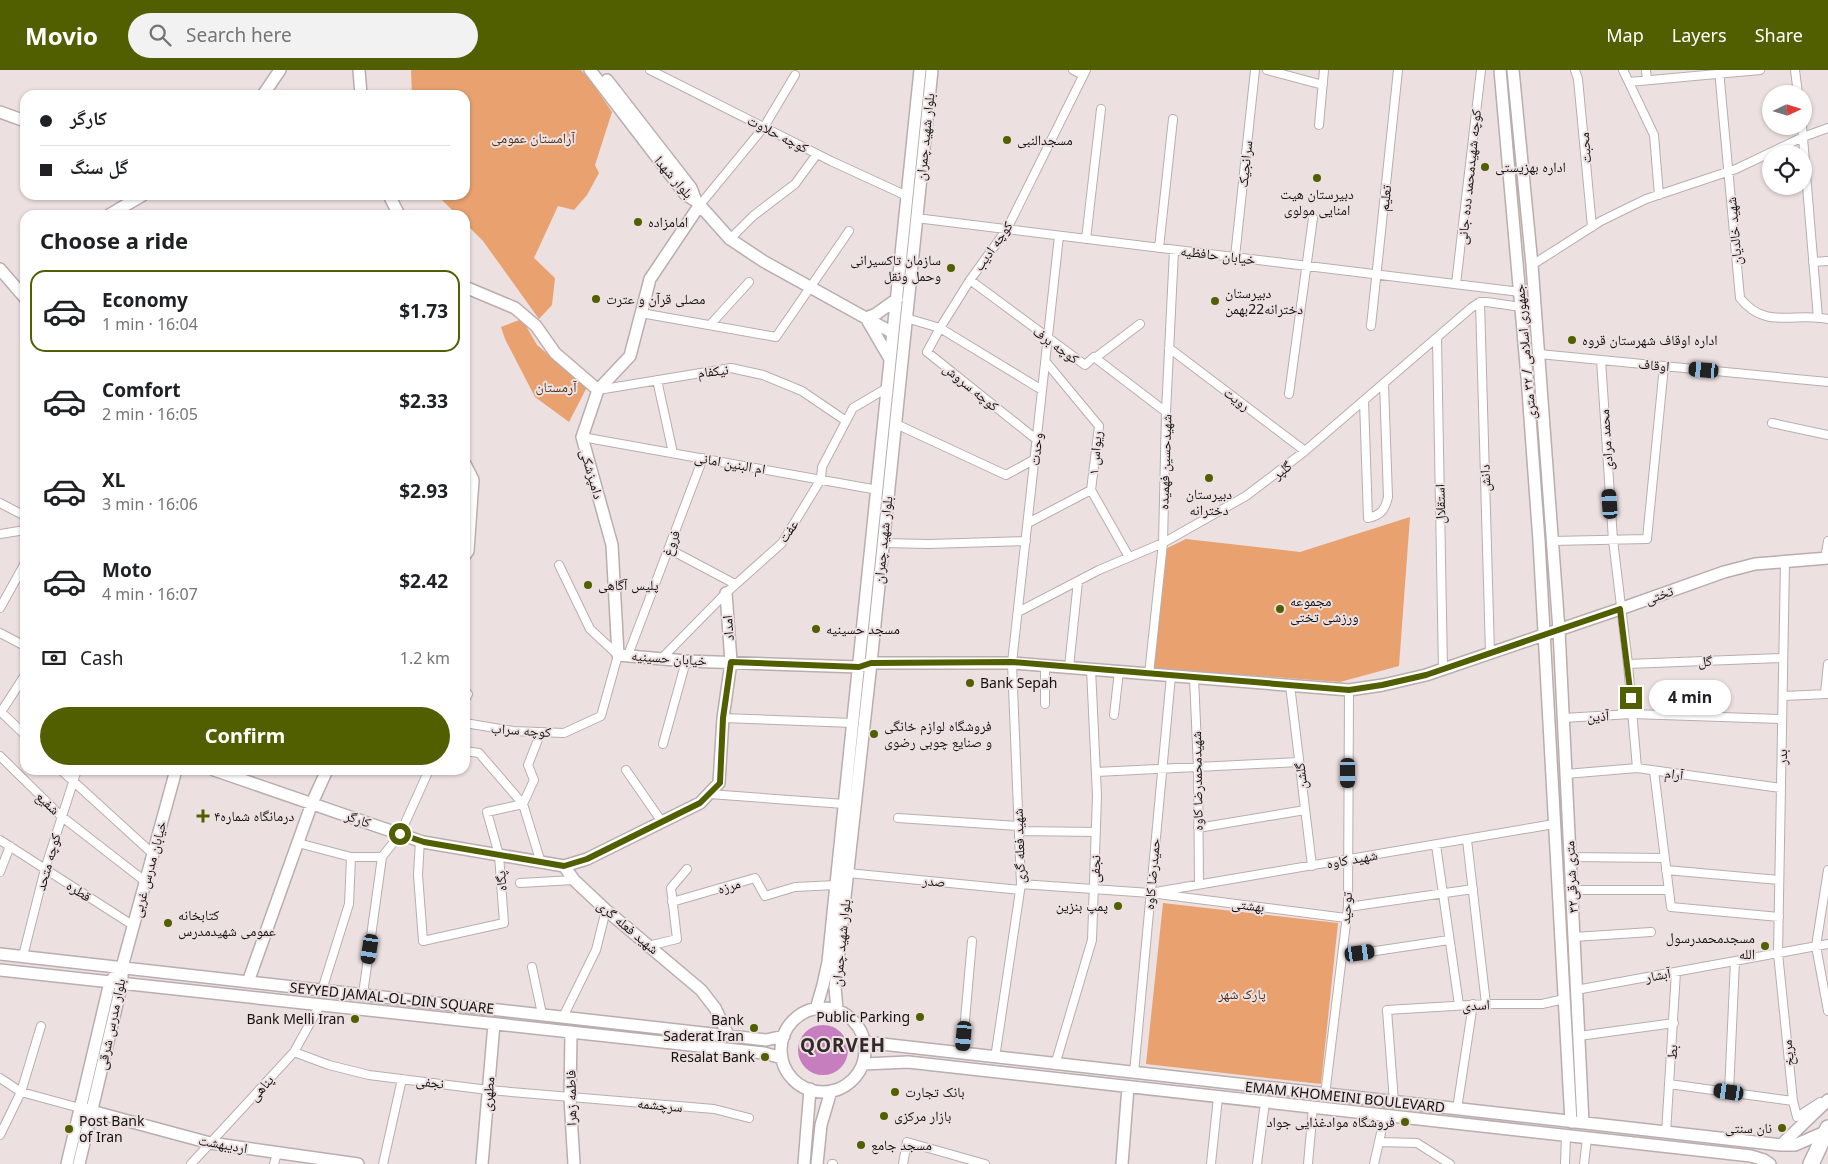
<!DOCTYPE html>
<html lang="en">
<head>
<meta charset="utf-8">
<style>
  :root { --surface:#fff; --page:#f2f2f2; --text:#202124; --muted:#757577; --line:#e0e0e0; --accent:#515f00 }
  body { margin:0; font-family:"Noto Sans","Noto Naskh Arabic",sans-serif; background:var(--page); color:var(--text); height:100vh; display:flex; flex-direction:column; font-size:19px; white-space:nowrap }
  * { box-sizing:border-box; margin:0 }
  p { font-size:16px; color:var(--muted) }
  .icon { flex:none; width:28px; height:28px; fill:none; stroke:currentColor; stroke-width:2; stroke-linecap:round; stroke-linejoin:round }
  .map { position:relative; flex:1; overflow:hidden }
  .sheet { position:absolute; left:20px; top:140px; width:450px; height:565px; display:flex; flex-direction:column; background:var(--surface); border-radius:15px; box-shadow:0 1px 4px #0004 }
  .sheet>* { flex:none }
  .top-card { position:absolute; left:20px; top:20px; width:450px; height:110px; border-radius:15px; box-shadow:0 1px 4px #0004; display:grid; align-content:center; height:110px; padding:0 20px; background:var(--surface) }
  .needle { width:32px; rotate:86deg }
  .buttons { position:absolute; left:1762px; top:15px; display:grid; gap:10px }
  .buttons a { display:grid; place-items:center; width:50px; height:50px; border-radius:50%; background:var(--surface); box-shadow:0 1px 4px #0004; font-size:25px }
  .end { position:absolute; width:22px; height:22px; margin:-11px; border:6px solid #515f00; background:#fff; box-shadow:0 0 0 2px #fff }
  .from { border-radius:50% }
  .bubble { position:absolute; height:35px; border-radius:18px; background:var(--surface); box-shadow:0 1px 4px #0004; font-size:16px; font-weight:700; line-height:35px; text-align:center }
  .car { position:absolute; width:15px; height:30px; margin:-15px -8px; border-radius:6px; box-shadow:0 0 4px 1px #0007; background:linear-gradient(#222 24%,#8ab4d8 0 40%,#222 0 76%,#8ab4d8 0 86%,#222 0) }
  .top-card b { display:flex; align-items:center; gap:18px; height:48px; font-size:19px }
  .top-card b+b { border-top:1px solid var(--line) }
  .top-card i { width:12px; height:12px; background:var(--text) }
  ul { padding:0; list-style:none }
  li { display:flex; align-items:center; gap:15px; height:82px; margin:0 10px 8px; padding:0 10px; border:2px solid transparent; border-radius:15px }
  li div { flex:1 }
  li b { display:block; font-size:19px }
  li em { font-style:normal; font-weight:700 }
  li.active { border-color:var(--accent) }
  li>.icon { width:45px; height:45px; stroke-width:1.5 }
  h2 { padding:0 20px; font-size:22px; line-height:60px }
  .pay { display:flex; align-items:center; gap:12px; height:55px; padding:0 20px; font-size:19px }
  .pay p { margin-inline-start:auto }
  .cta { display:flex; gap:10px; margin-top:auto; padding:10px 20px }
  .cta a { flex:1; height:58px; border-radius:30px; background:var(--accent); color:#fff; font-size:20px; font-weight:700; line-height:58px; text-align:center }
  header { display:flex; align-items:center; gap:30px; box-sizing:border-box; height:70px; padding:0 25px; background:var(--accent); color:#fff }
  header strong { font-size:24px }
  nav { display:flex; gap:28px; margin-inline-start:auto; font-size:18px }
  .search { width:350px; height:45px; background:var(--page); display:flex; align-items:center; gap:12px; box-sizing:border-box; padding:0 18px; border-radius:28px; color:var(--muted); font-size:19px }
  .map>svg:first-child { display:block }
  .green { fill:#e8a16f }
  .water { fill:#c77ebe }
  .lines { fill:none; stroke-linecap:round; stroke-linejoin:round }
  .street-casing { stroke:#b9adae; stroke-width:10 }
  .secondary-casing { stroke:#b9adae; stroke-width:14 }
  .highway-casing { stroke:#b9adae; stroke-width:18 }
  .street { stroke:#fff; stroke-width:8 }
  .secondary { stroke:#fff; stroke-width:11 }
  .highway { stroke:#fff; stroke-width:15 }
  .route { stroke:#515f00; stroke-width:6 }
  .poi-dot { fill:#515f00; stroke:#ede0e1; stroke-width:2 }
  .labels { text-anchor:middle; stroke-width:4; stroke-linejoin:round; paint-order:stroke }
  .street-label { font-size:14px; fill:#161212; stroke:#ede0e1 }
  .park-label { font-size:14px; fill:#53321a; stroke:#ede0e1 }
  .poi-label { font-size:14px; fill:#161212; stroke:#ede0e1; text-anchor:start }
  .district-label { font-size:19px; font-weight:bold; letter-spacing:1px; fill:#322929; stroke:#ede0e1 }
</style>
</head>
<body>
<header>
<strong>Movio</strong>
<div class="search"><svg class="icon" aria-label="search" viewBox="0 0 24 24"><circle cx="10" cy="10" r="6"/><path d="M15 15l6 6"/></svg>Search here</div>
<nav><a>Map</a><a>Layers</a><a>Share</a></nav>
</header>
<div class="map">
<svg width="1828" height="1094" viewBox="0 0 1828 1094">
  <rect width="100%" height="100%" fill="#ede0e1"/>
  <!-- green -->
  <path class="green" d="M411 0H581L590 10 612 42 595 95 599 103 587 125 574 140 558 136 534 188 555 208 552 235 539 249 483 171 465 153V145H457L437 125H465V25H412Z
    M522 249 537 275 587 317 569 352 535 327 505 269 501 257Z
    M1410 447 1399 596 1340 612 1152 598 1161 481 1186 469 1300 482Z
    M1163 833 1338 853 1321 1014 1146 994Z"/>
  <!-- water -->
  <path class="water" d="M798 980a25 25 0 1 1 50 0a25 25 0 1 1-50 0Z"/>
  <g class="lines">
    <!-- street casing -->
    <g class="street-casing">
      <path id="street" d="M650 0 831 91 907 126
        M1073 0 1083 5
        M1267 0 1323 15
        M1575 0 1578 9 1592 157
        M1623 0 1654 65 1659 125
        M1646 0 1647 10
        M1719 0 1740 228C1765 260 1794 242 1828 249
        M1795 0 1798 24
        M1629 12 1760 0
        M1319 55 1324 0
        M1802 56 1818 248
        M699 136 764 57 795 5
        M916 148 1520 222
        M730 169 753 146 795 114 817 84
        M1086 169 1101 39
        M1159 178 1173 49
        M1235 187 1255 0
        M1813 192 1828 191
        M1532 195 1601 151 1646 129 1736 99 1803 67 1828 58
        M970 210 1085 295 1094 287 1166 342
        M1456 214 1481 0
        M1480 232 1490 583
        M641 243 776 267 849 161
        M906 248 940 258 970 210 1007 159 1086 0
        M710 255 749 212
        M1371 256 1398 0
        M1437 269 1443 600
        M1169 278 1305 381
        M1539 284 1828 312
        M1095 288 1140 254
        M1601 290 1613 470 1628 594 1637 698
        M657 310 673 383
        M598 320 731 298 763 305 802 321 846 351
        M1289 324 1313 148
        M1364 331 1368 448C1381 445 1385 440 1388 427L1384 314
        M1772 353 1828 365
        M896 354 1006 405 1035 389
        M582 367 878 420
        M1037 370 927 282 940 258 1042 320
        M1091 420 1129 487
        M0 433 25 446
        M1028 453 1091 420 1099 356 1046 292
        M0 464 25 460
        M1552 471 1647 469 1664 296
        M882 473 929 474 1026 471
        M669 479 735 514
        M1825 489 1828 471
        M1785 492 1778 883 1793 1031 1797 1047 1820 1032
        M0 538 25 493
        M1018 542 1099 500 1163 473 1246 426 1305 381 1471 238 1480 232H1487L1521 237
        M0 563 25 576
        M628 585 703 388
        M662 588 726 523 782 473 821 409 822 397 853 338 887 318
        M1628 594 1783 588
        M1069 597 1078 511
        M1149 604 1163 473 1166 342 1174 180
        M1194 608 1198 698 1199 814
        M1290 615 1312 796
        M465 621 468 624 465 630
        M1825 623 1828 594
        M1783 626 1828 624
        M1045 634V595
        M0 641 25 665
        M1 642 25 605
        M1114 645 1119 601
        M723 648 853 653
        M1563 648 1632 644 1782 649
        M465 653 513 661 564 663 601 646 618 585 590 559 559 495
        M663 674 686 591
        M465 681 479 683 523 734 541 793
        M0 686 61 746 146 812
        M61 700 153 784
        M626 700 662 752
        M1654 701 1671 837 1779 847
        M1096 702 1299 692
        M1566 704 1637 698 1781 718
        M709 724 844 734
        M898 748 1019 756
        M1198 758 1305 740
        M1019 761 1096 762
        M0 770 134 856
        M420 770 418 805 423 871 504 853 499 785 487 742 523 734 534 710 528 695 541 662
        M1467 770 1486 934
        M298 773 351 787H382L400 764 429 700
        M1436 775 1459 935
        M1570 787 1664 788
        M1666 800 1779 810
        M1828 800 1816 876 1828 941
        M0 802 10 776
        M848 803 1020 820
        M520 813 574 810
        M1021 814 1150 823 1346 848
        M1572 820H1669
        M1150 823 1554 754
        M672 832 755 808 765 826 795 817 836 815
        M1348 837 1473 819
        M1574 867 1651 862
        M648 876 677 869 671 818 687 799
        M23 886 45 799 77 700
        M1342 886 1449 870
        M532 897 542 944
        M322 920 349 834 351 787
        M1576 920 1828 874
        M363 924 382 787
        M563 947 596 880 606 840
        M1579 966 1674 953
        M294 982 329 995 369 1005 488 1020 714 1039 749 1048
        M962 984 972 871
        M995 988 1021 814 1012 593 1059 166
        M1055 995 1092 870 1097 726 1091 599
        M1134 1003 1171 606
        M0 1008 21 1022 80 1038
        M1669 1014 1793 1031
        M1729 1022 1735 891
        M1325 1025 1348 837 1349 620
        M1394 1032 1387 940 1486 934H1542L1564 929
        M1457 1039 1473 934
        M1666 1063 1676 902
        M0 1065 21 1022 41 956
        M1379 1072 1417 1073 1450 1094
        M191 1094 294 982 320 935
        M274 1094 277 1083
        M383 1094 402 1009
        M832 1094H833
        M903 1094 907 1072 985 1094
        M1211 1094 1218 1027
        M1257 1094 1265 1032
        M1308 1094 1313 1037
        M1374 1094 1385 1045
        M1565 1094 1566 1065
        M1584 1094 1587 1068"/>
    </g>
    <!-- secondary casing -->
    <g class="secondary-casing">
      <path id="secondary" d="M359 0 361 25
        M590 0 685 124 696 131 730 169 763 191 893 263
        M1500 0 1527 307 1539 471 1571 1052
        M1513 0 1532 195 1559 560 1583 1053
        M607 10 691 118 696 131
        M263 25 280 0
        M0 42 25 51
        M389 125 399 145
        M699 136 650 209 630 286 598 320 582 367 612 475 618 585 686 591 859 597 871 593H1012L1349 620 1383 615 1426 605 1620 539 1724 502 1755 494 1828 488
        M109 145 143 125
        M0 199 25 228
        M465 217 515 238 536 256 555 283 598 320
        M890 289 866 248 876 244 897 229
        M465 394 473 410 468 481 465 485
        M214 700 423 772 564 796 587 789 700 733 719 713 723 648 731 592 726 523
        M564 796 574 810 606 840 701 920 715 938 728 965
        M0 884 766 970 784 966
        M0 900 764 983 782 988
        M248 912 312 733 327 700
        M781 980a42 42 0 1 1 84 0a42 42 0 1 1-84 0Z
        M816 939 823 915 828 892 920 0
        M837 940 835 917 871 593 932 0
        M571 962 570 1028 574 1094
        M864 972 1781 1075H1795L1825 1062
        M863 994 908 992 1751 1086 1764 1090 1770 1094
        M80 1038 210 1073 358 1094
        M1781 1075 1828 1030
        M67 1094 110 912 115 906
        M79 1094 122 913V897L176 700
        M482 1094 494 954
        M804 1094 810 1019
        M817 1094 821 1055 831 1021
        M1122 1094 1128 1017"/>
    </g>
    <!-- highway casing -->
    <g class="highway-casing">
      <path id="highway" d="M1811 1094 1828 1058"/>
    </g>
    <!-- street -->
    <use href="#street" class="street"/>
    <!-- secondary -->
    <use href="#secondary" class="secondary"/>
    <!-- highway -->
    <use href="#highway" class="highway"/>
  </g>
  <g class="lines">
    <!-- route -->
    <path class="route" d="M400 764 424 772 564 796 587 789 700 733 720 713 723 648 731 592 859 597 871 593 1012 592 1349 620 1382 615 1426 605 1620 539 1631 628"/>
  </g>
  <!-- markers -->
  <g class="poi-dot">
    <circle cx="1007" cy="70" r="5"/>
    <circle cx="1485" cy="97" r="5"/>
    <circle cx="1317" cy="108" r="5"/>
    <circle cx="638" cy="152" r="5"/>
    <circle cx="951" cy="198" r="5"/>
    <circle cx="596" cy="229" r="5"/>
    <circle cx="1215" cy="231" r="5"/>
    <circle cx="1572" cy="270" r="5"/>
    <circle cx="1209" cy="408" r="5"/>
    <circle cx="588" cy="515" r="5"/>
    <circle cx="1280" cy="539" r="5"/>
    <circle cx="816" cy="559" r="5"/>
    <circle cx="970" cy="613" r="5"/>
    <circle cx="874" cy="664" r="5"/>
    <path d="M200.5 738.5h5v5h5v5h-5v5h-5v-5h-5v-5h5z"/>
    <circle cx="1118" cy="836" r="5"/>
    <circle cx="168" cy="853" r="5"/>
    <circle cx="1765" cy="876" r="5"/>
    <circle cx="920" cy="947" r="5"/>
    <circle cx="355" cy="949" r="5"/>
    <circle cx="754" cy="958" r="5"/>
    <circle cx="765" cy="987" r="5"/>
    <circle cx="895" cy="1022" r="5"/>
    <circle cx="884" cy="1046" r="5"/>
    <circle cx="1405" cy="1052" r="5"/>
    <circle cx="1782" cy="1058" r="5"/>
    <circle cx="69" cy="1059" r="5"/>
    <circle cx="861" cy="1075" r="5"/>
  </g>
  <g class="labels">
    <!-- street labels -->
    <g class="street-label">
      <text transform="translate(778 64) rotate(27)" y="5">کوچه حلاوت</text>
      <text transform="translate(925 67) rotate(-84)" y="5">بلوار شهید چمران</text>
      <text transform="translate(1585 78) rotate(-95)" y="5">محبت</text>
      <text transform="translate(1245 94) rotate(-84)" y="5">سرانجیک</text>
      <text transform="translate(674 107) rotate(49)" y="5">بلوار شهدا</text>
      <text transform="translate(1469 107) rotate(-84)" y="5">کوچه شهیدمحمد دده جانی</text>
      <text transform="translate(1385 128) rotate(-84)" y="5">تعلیم</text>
      <text transform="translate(1734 161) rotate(-95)" y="5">شهید خالدیان</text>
      <text transform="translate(993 176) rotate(-55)" y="5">کوچه ادیب</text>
      <text transform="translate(1218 185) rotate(7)" y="5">خیابان حافظیه</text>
      <text transform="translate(1056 275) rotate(36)" y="5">کوچه برف</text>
      <text transform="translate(1525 282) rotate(-95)" y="5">جمهوری اسلامی / ۳۲ متری</text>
      <text transform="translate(1654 295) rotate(5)" y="5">اوقاف</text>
      <text transform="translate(713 301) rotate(-7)" y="5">نیکفام</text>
      <text transform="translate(971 317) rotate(39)" y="5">کوچه سروش</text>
      <text transform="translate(1237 329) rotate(37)" y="5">رویت</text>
      <text transform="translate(1606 370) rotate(-94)" y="5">محمد مرادی</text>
      <text transform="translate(1036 379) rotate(-84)" y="5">وحدت</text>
      <text transform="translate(1095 383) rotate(-85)" y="5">ریواس ۱</text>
      <text transform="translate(1165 392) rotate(-88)" y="5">شهیدحسین فهمیده</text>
      <text transform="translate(730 393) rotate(10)" y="5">ام البنین امانی</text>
      <text transform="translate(1282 400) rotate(-38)" y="5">گلپر</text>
      <text transform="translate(592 404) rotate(74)" y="5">دامپزشکی</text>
      <text transform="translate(1485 408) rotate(-92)" y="5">دانش</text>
      <text transform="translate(1440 434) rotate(-91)" y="5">استقلال</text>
      <text transform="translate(788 461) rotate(-56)" y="5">عفت</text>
      <text transform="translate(883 470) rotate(-84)" y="5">بلوار شهید چمران</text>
      <text transform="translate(671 473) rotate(-69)" y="5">فروغ</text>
      <text transform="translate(1659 525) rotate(-20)" y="5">تختی</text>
      <text transform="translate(728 558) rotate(-95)" y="5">امداد</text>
      <text transform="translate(669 588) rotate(4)" y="5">خیابان حسینیه</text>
      <text transform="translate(1705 591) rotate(-2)" y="5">گل</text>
      <text transform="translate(1598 646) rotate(-3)" y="5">آذین</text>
      <text transform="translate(521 660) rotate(4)" y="5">کوچه سراب</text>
      <text transform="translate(1782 687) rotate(-89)" y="5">بدر</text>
      <text transform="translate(1674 704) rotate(8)" y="5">آرام</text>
      <text transform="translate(1301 706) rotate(-97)" y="5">گلشن</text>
      <text transform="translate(1197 711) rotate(-91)" y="5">شهیدمحمدرضا کاوه</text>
      <text transform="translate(48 733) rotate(44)" y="5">شفیع</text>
      <text transform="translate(358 749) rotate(19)" y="5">کارگر</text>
      <text transform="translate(1019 776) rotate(-92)" y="5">شهید فعله گری</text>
      <text transform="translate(1352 789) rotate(-10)" y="5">شهید کاوه</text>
      <text transform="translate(48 792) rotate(-74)" y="5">کوچه متحد</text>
      <text transform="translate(149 799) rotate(-75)" y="5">خیابان مدرس غربی</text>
      <text transform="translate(1095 799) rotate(-88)" y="5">نجفی</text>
      <text transform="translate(1152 804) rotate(-85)" y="5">حمیدرضا کاوه</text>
      <text transform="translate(1571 807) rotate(-93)" y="5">متری شرقی۳۲</text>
      <text transform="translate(501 811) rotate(-94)" y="5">پگاه</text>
      <text transform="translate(934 811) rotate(5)" y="5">صدر</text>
      <text transform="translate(729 816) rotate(-16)" y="5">مرزه</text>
      <text transform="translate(79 821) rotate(33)" y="5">قطره</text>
      <text transform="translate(1248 835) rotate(7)" y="5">بهشتی</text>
      <text transform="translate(1346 838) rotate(-86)" y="5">توحید</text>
      <text transform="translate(628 857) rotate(40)" y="5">شهید فعله گری</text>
      <text transform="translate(841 873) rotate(-84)" y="5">بلوار شهید چمران</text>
      <text transform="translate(1658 905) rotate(-10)" y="5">آبشار</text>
      <text transform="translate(392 928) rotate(6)" y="5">SEYYED JAMAL-OL-DIN SQUARE</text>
      <text transform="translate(1476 935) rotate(-3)" y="5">اسدی</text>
      <text transform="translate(111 954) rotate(-78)" y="5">بلوار مدرس شرقی</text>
      <text transform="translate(1672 982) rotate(-86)" y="5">بط</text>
      <text transform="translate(1788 983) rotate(-96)" y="5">مریخ</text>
      <text transform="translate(430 1012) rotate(7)" y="5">نجفی</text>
      <text transform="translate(261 1018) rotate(-48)" y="5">پناهی</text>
      <text transform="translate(488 1024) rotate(-85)" y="5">مطهری</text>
      <text transform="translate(1345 1027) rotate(6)" y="5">EMAM KHOMEINI BOULEVARD</text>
      <text transform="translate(571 1028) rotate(-91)" y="5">فاطمه زهرا</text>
      <text transform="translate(660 1035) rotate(5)" y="5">سرچشمه</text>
      <text transform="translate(223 1074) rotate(10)" y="5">اردیبهشت</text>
    </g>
    <!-- park labels -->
    <g class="park-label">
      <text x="533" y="73">آرامستان عمومی</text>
      <text x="556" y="322">آرمستان</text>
      <text x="1242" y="929">پارک شهر</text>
    </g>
    <!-- poi labels -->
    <g class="poi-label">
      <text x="1017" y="75">مسجدالنبی</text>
      <text x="1495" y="102">اداره بهزیستی</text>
      <text x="1317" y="129" text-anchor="middle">دبیرستان هیت<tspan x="1317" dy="16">امنایی مولوی</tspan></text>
      <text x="648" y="157">امامزاده</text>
      <text x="941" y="195" text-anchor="end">سازمان تاکسیرانی<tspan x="941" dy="16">وحمل ونقل</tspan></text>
      <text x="1225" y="228">دبیرستان<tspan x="1225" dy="16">دخترانه22بهمن</tspan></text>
      <text x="606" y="234">مصلی قرآن و عترت</text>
      <text x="1582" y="275">اداره اوقاف شهرستان قروه</text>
      <text x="1209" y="429" text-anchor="middle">دبیرستان<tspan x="1209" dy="16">دخترانه</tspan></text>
      <text x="598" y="520">پلیس آگاهی</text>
      <text x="1290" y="536">مجموعه<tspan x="1290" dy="16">ورزشی تختی</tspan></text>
      <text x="826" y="564">مسجد حسینیه</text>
      <text x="980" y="618">Bank Sepah</text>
      <text x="884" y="661">فروشگاه لوازم خانگی<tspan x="884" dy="16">و صنایع چوبی رضوی</tspan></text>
      <text x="214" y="751">درمانگاه شماره۴</text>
      <text x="1108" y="841" text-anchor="end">پمپ بنزین</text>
      <text x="178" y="850">کتابخانه<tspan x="178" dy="16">عمومی شهیدمدرس</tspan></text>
      <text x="1755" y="873" text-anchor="end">مسجدمحمدرسول<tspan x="1755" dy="16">الله</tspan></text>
      <text x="910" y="952" text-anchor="end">Public Parking</text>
      <text x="345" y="954" text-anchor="end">Bank Melli Iran</text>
      <text x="744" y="955" text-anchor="end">Bank<tspan x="744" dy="16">Saderat Iran</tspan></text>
      <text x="755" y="992" text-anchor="end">Resalat Bank</text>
      <text x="905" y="1027">بانک تجارت</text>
      <text x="894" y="1051">بازار مرکزی</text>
      <text x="79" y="1056">Post Bank<tspan x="79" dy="16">of Iran</tspan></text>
      <text x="1395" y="1057" text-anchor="end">فروشگاه موادغذایی جواد</text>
      <text x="1772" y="1063" text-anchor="end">نان سنتی</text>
      <text x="871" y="1080">مسجد جامع</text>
    </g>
    <!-- district labels -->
    <g class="district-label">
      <text x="843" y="982">QORVEH</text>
    </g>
  </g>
</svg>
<div class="buttons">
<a><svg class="needle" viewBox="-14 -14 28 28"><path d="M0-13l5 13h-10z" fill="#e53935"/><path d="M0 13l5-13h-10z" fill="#757577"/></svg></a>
<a><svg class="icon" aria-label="locate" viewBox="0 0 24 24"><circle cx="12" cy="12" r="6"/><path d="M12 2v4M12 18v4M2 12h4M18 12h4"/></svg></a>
</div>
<i class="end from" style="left:400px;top:764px"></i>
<i class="end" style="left:1631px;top:628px"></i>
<div class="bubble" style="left:1649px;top:610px;width:82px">4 min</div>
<i class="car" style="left:1704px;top:300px;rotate:275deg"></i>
<i class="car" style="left:1610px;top:434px;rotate:356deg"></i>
<i class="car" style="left:1348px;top:703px;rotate:180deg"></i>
<i class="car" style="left:370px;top:879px;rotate:189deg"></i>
<i class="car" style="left:1360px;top:883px;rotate:82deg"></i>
<i class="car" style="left:964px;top:966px;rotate:185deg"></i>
<i class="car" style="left:1729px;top:1022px;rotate:278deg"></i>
<div class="top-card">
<b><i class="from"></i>کارگر</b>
<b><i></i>گل سنگ</b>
</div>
<section class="sheet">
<h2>Choose a ride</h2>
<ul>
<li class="active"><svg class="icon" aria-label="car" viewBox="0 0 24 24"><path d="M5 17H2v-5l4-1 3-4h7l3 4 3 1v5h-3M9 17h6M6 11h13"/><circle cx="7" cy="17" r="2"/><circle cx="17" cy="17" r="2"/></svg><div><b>Economy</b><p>1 min · 16:04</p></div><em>$1.73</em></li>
<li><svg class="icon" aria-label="car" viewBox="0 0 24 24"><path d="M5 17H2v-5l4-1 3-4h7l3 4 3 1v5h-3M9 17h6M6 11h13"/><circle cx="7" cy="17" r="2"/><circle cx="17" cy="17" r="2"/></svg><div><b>Comfort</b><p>2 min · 16:05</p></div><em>$2.33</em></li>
<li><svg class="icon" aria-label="car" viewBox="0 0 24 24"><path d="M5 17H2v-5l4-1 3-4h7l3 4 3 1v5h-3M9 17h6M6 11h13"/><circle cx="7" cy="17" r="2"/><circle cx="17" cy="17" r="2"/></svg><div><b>XL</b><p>3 min · 16:06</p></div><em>$2.93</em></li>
<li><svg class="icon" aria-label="car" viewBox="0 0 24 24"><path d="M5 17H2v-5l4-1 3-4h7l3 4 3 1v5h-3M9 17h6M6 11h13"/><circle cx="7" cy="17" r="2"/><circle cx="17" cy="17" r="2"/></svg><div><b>Moto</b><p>4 min · 16:07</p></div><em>$2.42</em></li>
</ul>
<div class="pay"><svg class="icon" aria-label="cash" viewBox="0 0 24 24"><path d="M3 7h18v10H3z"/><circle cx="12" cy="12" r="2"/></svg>Cash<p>1.2 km</p></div>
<div class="cta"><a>Confirm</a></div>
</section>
</div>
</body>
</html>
